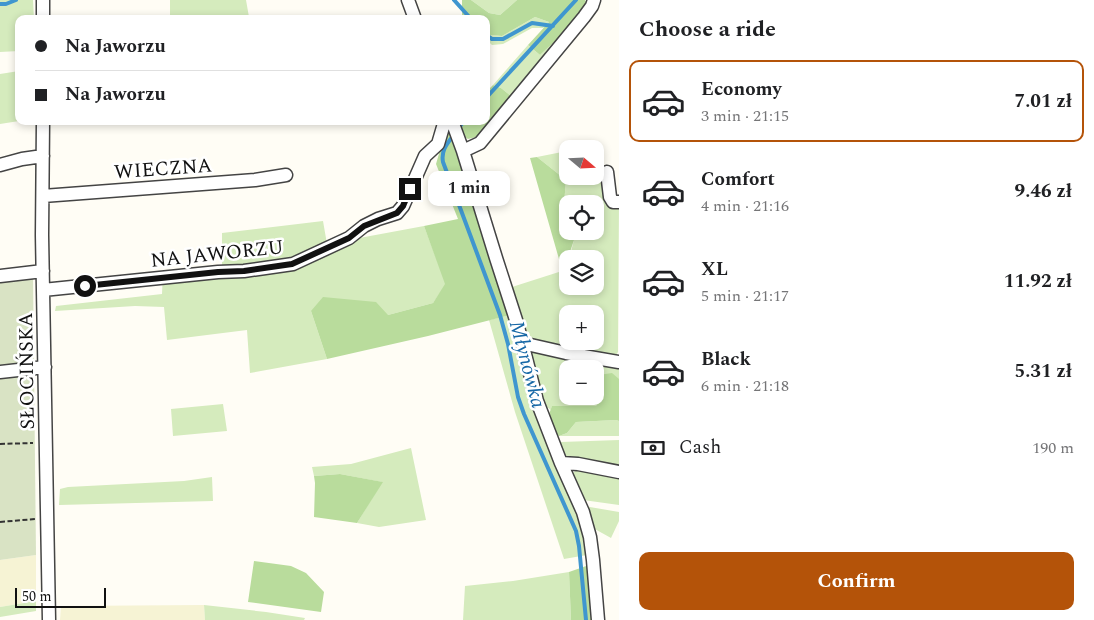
<!DOCTYPE html>
<html lang="en">
<head>
<meta charset="utf-8">
<style>
  :root { --surface:#fff; --page:#f2f2f2; --text:#202124; --muted:#757577; --line:#e0e0e0; --accent:#b45309 }
  body { margin:0; font-family:Spectral,serif; background:var(--page); color:var(--text); height:100vh; display:flex; flex-direction:column; font-size:19px; white-space:nowrap }
  * { box-sizing:border-box; margin:0 }
  p { font-size:16px; color:var(--muted) }
  .icon { flex:none; width:28px; height:28px; fill:none; stroke:currentColor; stroke-width:2; stroke-linecap:round; stroke-linejoin:round }
  .map { position:relative; flex:1; overflow:hidden }
  .details { display:flex; flex-direction:column; background:var(--surface); width:475px }
  .details>* { flex:none }
  .guide { position:absolute; left:15px; top:15px; width:475px; height:110px; border-radius:10px; box-shadow:0 2px 8px #0003; display:grid; align-content:center; height:110px; padding:0 20px; background:var(--surface) }
  .needle { width:32px; rotate:109deg }
  .controls { position:absolute; left:559px; top:140px; display:grid; gap:10px }
  .controls a { display:grid; place-items:center; width:45px; height:45px; border-radius:10px; background:var(--surface); box-shadow:0 2px 8px #0003; font-size:25px }
  .scale { position:absolute; left:15px; bottom:12px; width:91px; box-sizing:border-box; padding-left:5px; border:2px solid #111; border-top:0; font-size:14px; line-height:18px; white-space:nowrap; color:#111; -webkit-text-stroke:4px #fff; paint-order:stroke }
  .end { position:absolute; width:22px; height:22px; margin:-11px; border:6px solid #111; background:#fff; box-shadow:0 0 0 2px #fff }
  .from { border-radius:50% }
  .bubble { position:absolute; height:35px; border-radius:10px; background:var(--surface); box-shadow:0 2px 8px #0003; font-size:16px; font-weight:700; line-height:35px; text-align:center }
  .guide b { display:flex; align-items:center; gap:18px; height:48px; font-size:19px }
  .guide b+b { border-top:1px solid var(--line) }
  .guide i { width:12px; height:12px; background:var(--text) }
  ul { padding:0; list-style:none }
  li { display:flex; align-items:center; gap:15px; height:82px; margin:0 10px 8px; padding:0 10px; border:2px solid transparent; border-radius:10px }
  li div { flex:1 }
  li b { display:block; font-size:19px }
  li em { font-style:normal; font-weight:700 }
  li.current { border-color:var(--accent) }
  li>.icon { width:45px; height:45px; stroke-width:1.5 }
  h2 { padding:0 20px; font-size:22px; line-height:60px }
  .pay { display:flex; align-items:center; gap:12px; height:55px; padding:0 20px; font-size:19px }
  .pay p { margin-inline-start:auto }
  .action { display:flex; gap:10px; margin-top:auto; padding:10px 20px }
  .action a { flex:1; height:58px; border-radius:10px; background:var(--accent); color:#fff; font-size:20px; font-weight:700; line-height:58px; text-align:center }
  main { display:flex; flex:1; min-height:0 }
  .map>svg:first-child { display:block }
  .farmland { fill:#f6f3d4 }
  .green { fill:#d5ebbd; fill-rule:evenodd }
  .forest { fill:#b9dc9c }
  .cemetery { fill:#d9e3c4 }
  .lines { fill:none; stroke-linecap:round; stroke-linejoin:round }
  .stream { stroke:#3f96cf; stroke-width:4 }
  .minor-casing { stroke:#444; stroke-width:15 }
  .path { stroke:#333; stroke-width:2; stroke-dasharray:5 2.5; stroke-linecap:butt }
  .minor { stroke:#fff; stroke-width:12 }
  .route { stroke:#111; stroke-width:6 }
  .labels { text-anchor:middle; stroke-width:5; stroke-linejoin:round; paint-order:stroke }
  .street-label { font-size:20px; fill:#111; stroke:#fff }
  .water-label { font-size:21px; font-style:italic; fill:#1768a6; stroke:#fff }
</style>
</head>
<body>
<main>
<div class="map">
<svg width="619" height="620" viewBox="0 0 619 620">
  <rect width="100%" height="100%" fill="#fffdf5"/>
  <!-- farmland -->
  <path class="farmland" d="M36 555V601L0 607V560Z
    M204 605 205 620H60L61 606Z"/>
  <!-- green -->
  <path class="green" d="M0 0H33L34 19H19V51L0 52Z
    M170 0H246L249 17 243 19H170Z
    M471 0H517L500 15 489 13Z
    M535 17 549 22 543 28H532L503 44 492 45 486 39V32L490 35 502 36Z
    M566 31 511 96 501 88 493 85 528 45 540 55Z
    M19 71V121L0 124V74Z
    M567 151 568 176H595V171L603 175 606 203 619 205 618 352 615 357 532 341 526 337 512 287 562 271 561 266 567 261 568 286H595V259H569L574 240 570 231H595V204H568L567 227 563 216 566 180 537 157ZM568 314H595V341H568Z
    M323 221 327 244 424 226 446 284 433 303 388 315 311 311 327 359 250 373 247 330 167 340 164 307 135 306 55 311 56 306 162 294 163 272 222 269V233Z
    M510 315 577 509 588 549 587 555 564 559 515 412 489 320Z
    M532 350 619 365V379L601 396 596 406H552L551 410 544 405 529 353ZM568 369H595V396H568Z
    M223 404 227 431 173 436 171 409Z
    M616 420 619 421V436H559L567 433 576 422Z
    M619 440V468L563 458 558 443 561 442Z
    M411 448 426 520 379 527 357 523 382 482 340 474 314 476 312 467 351 464Z
    M577 470 619 475V505L583 500 571 474Z
    M212 477 213 501 59 505 60 489 68 487 184 481Z
    M584 506 619 512V521L611 538 593 528Z
    M569 572 571 620H463L465 586 513 581Z
    M36 601V611L0 617V607Z
    M204 605 266 612 305 618 304 620H205Z"/>
  <!-- forest -->
  <path class="forest" d="M462 0H471L489 13 500 15 517 0H585L589 6 566 31 540 55 528 45 549 22 535 17 502 36 490 35 486 32V19H465L462 17Z
    M493 85 501 88 511 96 476 137 468 139 462 135 458 124 460 121H486V92Z
    M451 131 510 315 428 336 327 359 311 311 323 297 376 302 388 315 433 303 445 284 424 226 458 219 436 164 443 140Z
    M537 157 566 180 563 216 567 227 568 231H570L574 240 567 261 561 266 530 158Z
    M612 373 619 379V421L616 420 576 422 567 433 559 436 554 433 548 417 552 406H596L601 396 599 375Z
    M340 474 383 482 357 523 314 517 315 483 314 476Z
    M254 561 291 566 306 573 324 592 321 612 248 602Z
    M589 565 594 620H571L569 572Z"/>
  <!-- cemetery -->
  <path class="cemetery" d="M33 275 36 555 0 560V279Z"/>
  <g class="lines">
    <!-- stream -->
    <path class="stream" d="M454 0 471 19
      M0 4H6L16 0
      M486 35 492 39H503L532 23 553 26
      M486 98 576 0
      M457 130 464 121
      M453 136C446 145 441 151 443 162L500 315 508 344 518 397 524 414 576 531 579 546 586 620"/>
    <!-- minor casing -->
    <g class="minor-casing">
      <path id="minor" d="M43 0V19
        M408 0 415 19
        M43 121 42 235 49 620
        M452 121 463 151 496 258 517 323 537 401 561 463 583 512 590 537 593 560 598 620
        M463 151 480 143 584 17 592 6 594 0
        M0 165 22 159 43 156
        M607 172 610 197 613 202H619
        M43 196 255 180 286 175
        M0 276 43 271
        M43 290 218 272 244 271 293 264 349 238 364 226 378 219 397 213 403 206 425 156 438 144 443 127 447 121
        M522 343 566 353 619 362
        M0 372 45 367
        M561 463 578 464 619 472"/>
    </g>
    <!-- path -->
    <path class="path" d="M0 444 33 443
      M0 522 35 519"/>
    <!-- minor -->
    <use href="#minor" class="minor"/>
  </g>
  <g class="lines">
    <!-- route -->
    <path class="route" d="M85 286 218 272 244 271 292 264 349 238 364 226 397 213 403 206 410 189"/>
  </g>
  <g class="labels">
    <!-- street labels -->
    <g class="street-label">
      <text transform="translate(163 168) rotate(-4)" y="7">WIECZNA</text>
      <text transform="translate(217 253) rotate(-6)" y="7">NA JAWORZU</text>
      <text transform="translate(26 371) rotate(-91)" y="7">SŁOCIŃSKA</text>
    </g>
    <!-- water labels -->
    <g class="water-label">
      <text transform="translate(528 364) rotate(75)" y="7">Młynówka</text>
    </g>
  </g>
</svg>
<div class="controls">
<a><svg class="needle" viewBox="-14 -14 28 28"><path d="M0-13l5 13h-10z" fill="#e53935"/><path d="M0 13l5-13h-10z" fill="#757577"/></svg></a>
<a><svg class="icon" aria-label="locate" viewBox="0 0 24 24"><circle cx="12" cy="12" r="6"/><path d="M12 2v4M12 18v4M2 12h4M18 12h4"/></svg></a>
<a><svg class="icon" aria-label="layers" viewBox="0 0 24 24"><path d="M12 4l9 5-9 5-9-5zM3 14l9 5 9-5"/></svg></a>
<a>+</a>
<a>−</a>
</div>
<div class="scale">50 m</div>
<i class="end from" style="left:85px;top:286px"></i>
<i class="end" style="left:410px;top:189px"></i>
<div class="bubble" style="left:428px;top:171px;width:82px">1 min</div>
<div class="guide">
<b><i class="from"></i>Na Jaworzu</b>
<b><i></i>Na Jaworzu</b>
</div>
</div>
<section class="details">
<h2>Choose a ride</h2>
<ul>
<li class="current"><svg class="icon" aria-label="car" viewBox="0 0 24 24"><path d="M5 17H2v-5l4-1 3-4h7l3 4 3 1v5h-3M9 17h6M6 11h13"/><circle cx="7" cy="17" r="2"/><circle cx="17" cy="17" r="2"/></svg><div><b>Economy</b><p>3 min · 21:15</p></div><em>7.01 zł</em></li>
<li><svg class="icon" aria-label="car" viewBox="0 0 24 24"><path d="M5 17H2v-5l4-1 3-4h7l3 4 3 1v5h-3M9 17h6M6 11h13"/><circle cx="7" cy="17" r="2"/><circle cx="17" cy="17" r="2"/></svg><div><b>Comfort</b><p>4 min · 21:16</p></div><em>9.46 zł</em></li>
<li><svg class="icon" aria-label="car" viewBox="0 0 24 24"><path d="M5 17H2v-5l4-1 3-4h7l3 4 3 1v5h-3M9 17h6M6 11h13"/><circle cx="7" cy="17" r="2"/><circle cx="17" cy="17" r="2"/></svg><div><b>XL</b><p>5 min · 21:17</p></div><em>11.92 zł</em></li>
<li><svg class="icon" aria-label="car" viewBox="0 0 24 24"><path d="M5 17H2v-5l4-1 3-4h7l3 4 3 1v5h-3M9 17h6M6 11h13"/><circle cx="7" cy="17" r="2"/><circle cx="17" cy="17" r="2"/></svg><div><b>Black</b><p>6 min · 21:18</p></div><em>5.31 zł</em></li>
</ul>
<div class="pay"><svg class="icon" aria-label="cash" viewBox="0 0 24 24"><path d="M3 7h18v10H3z"/><circle cx="12" cy="12" r="2"/></svg>Cash<p>190 m</p></div>
<div class="action"><a>Confirm</a></div>
</section>
</main>
</body>
</html>
